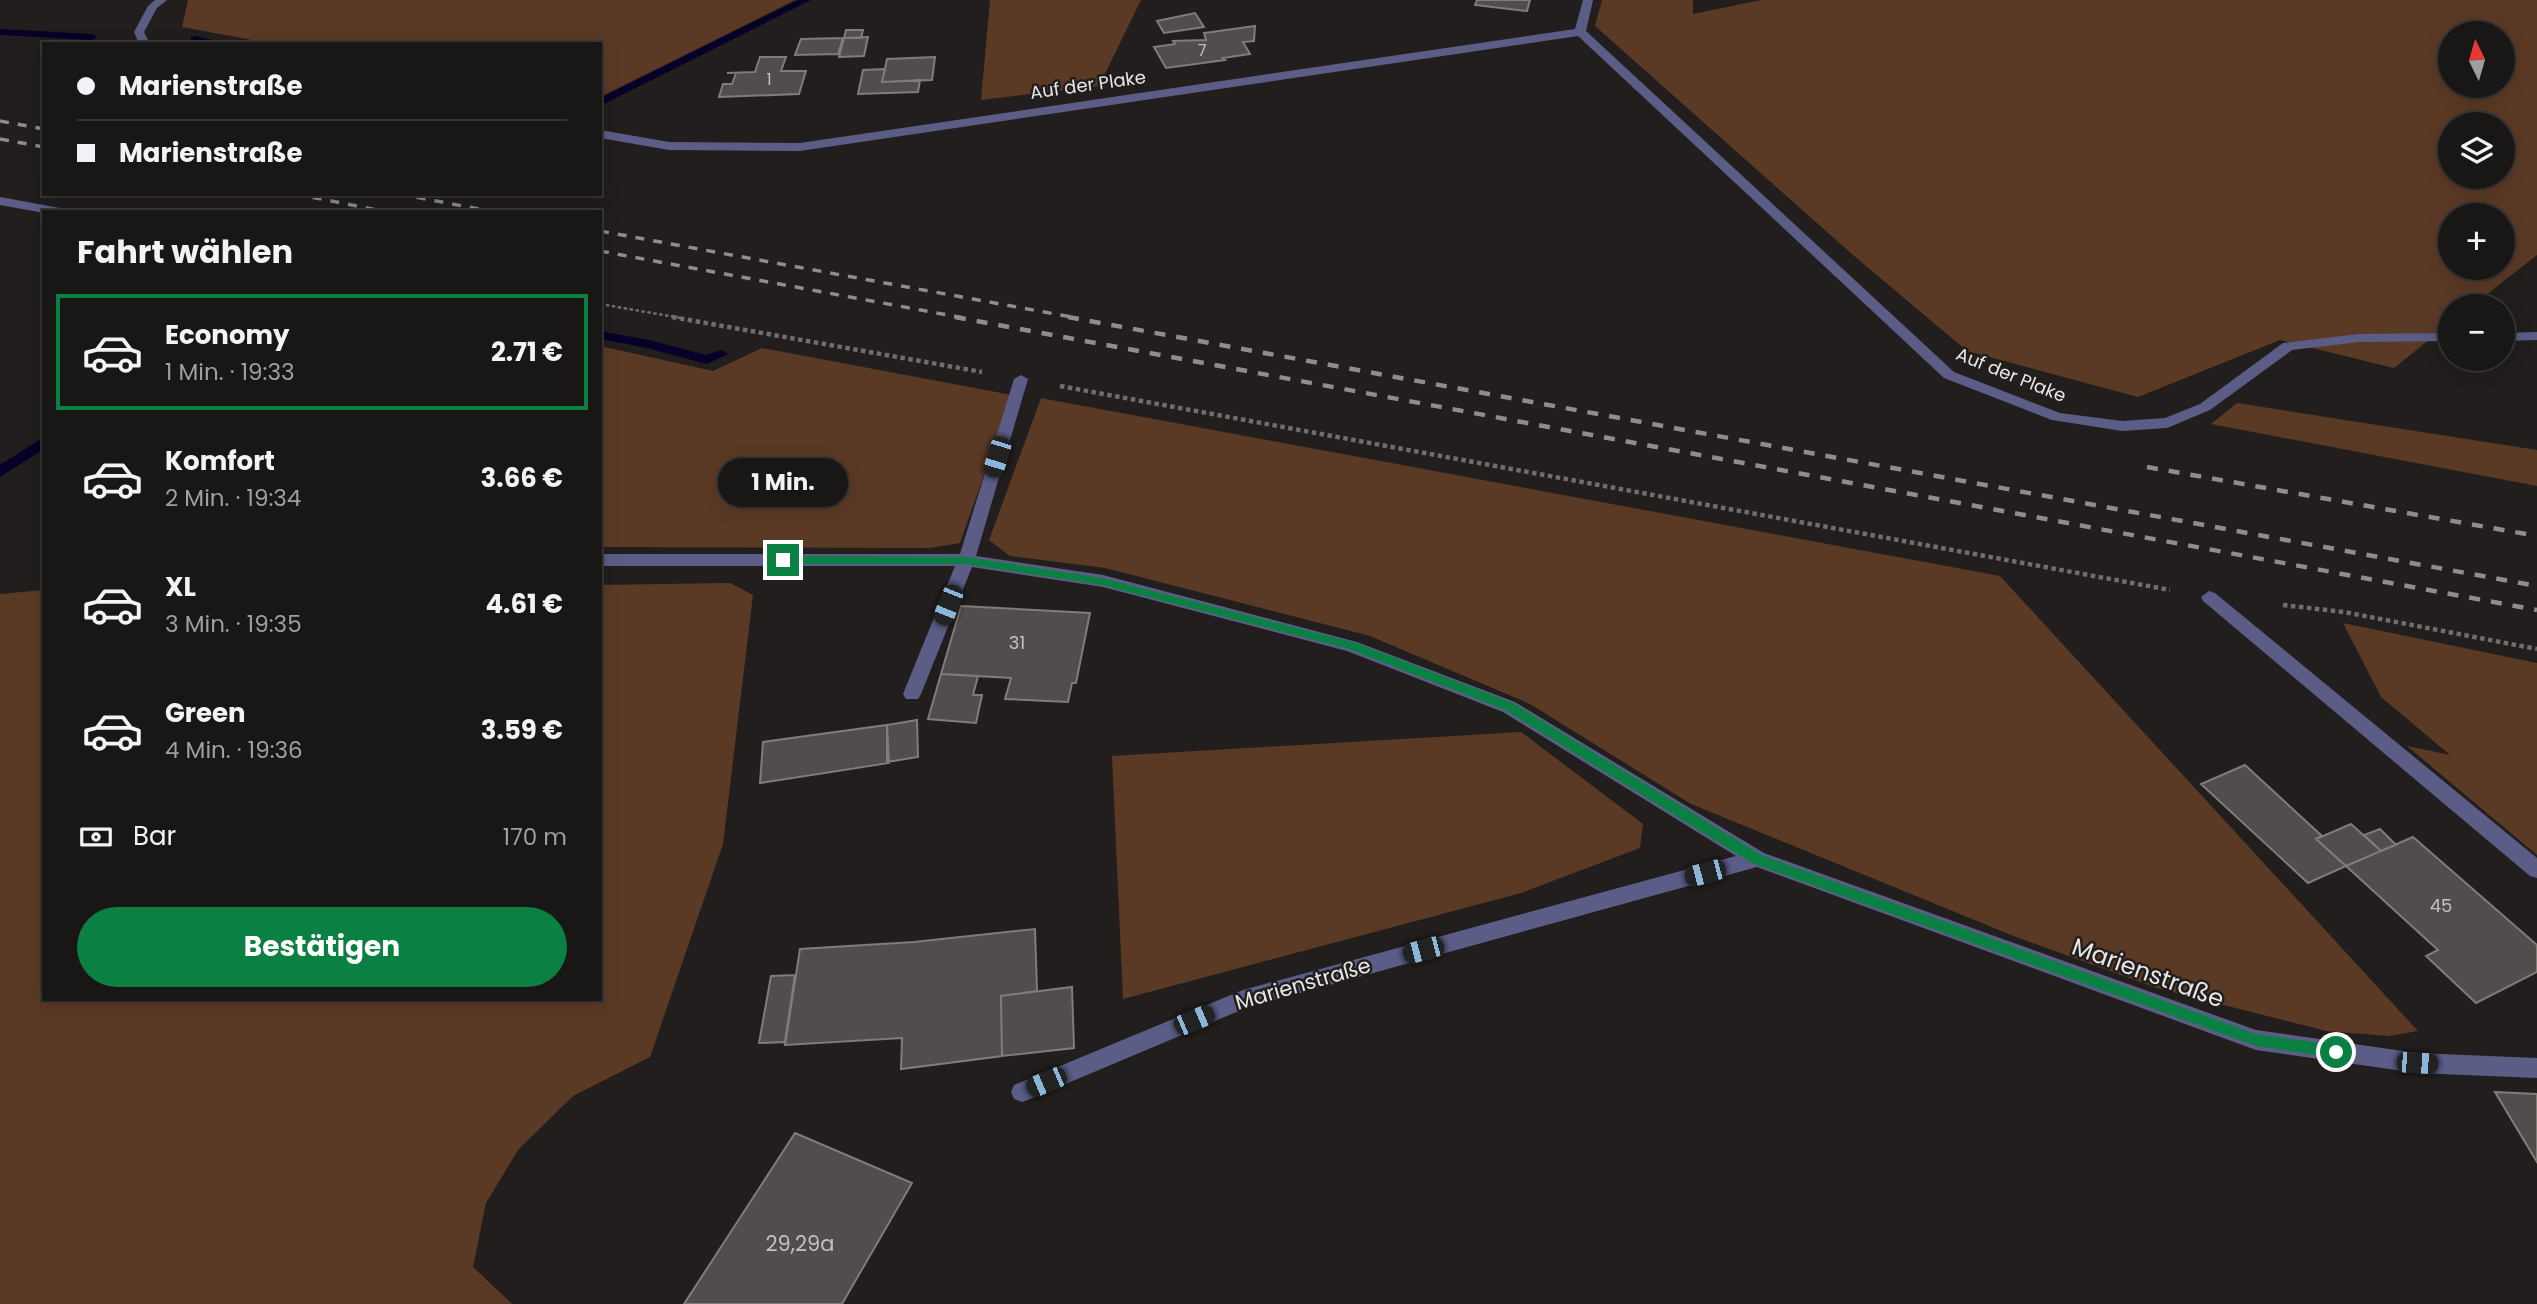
<!DOCTYPE html>
<html lang="de">
<head>
<meta charset="utf-8">
<style>
  :root { --surface:#191616; --page:#221f1f; --text:#f1f3f6; --muted:#9f9fa1; --line:#373535; --accent:#0b8043 }
  body { margin:0; font-family:Poppins,sans-serif; background:var(--page); color:var(--text); height:100vh; display:flex; flex-direction:column; font-size:26px; white-space:nowrap }
  * { box-sizing:border-box; margin:0 }
  p { font-size:23px; color:var(--muted) }
  .icon { flex:none; width:38px; height:38px; fill:none; stroke:currentColor; stroke-width:2; stroke-linecap:round; stroke-linejoin:round }
  .map { position:relative; flex:1; overflow:hidden }
  .side { position:absolute; left:42px; top:210px; width:560px; height:791px; display:flex; flex-direction:column; background:var(--surface); border-radius:0px; box-shadow:0 4px 18px #0003,0 0 0 2px var(--line) }
  .side>* { flex:none }
  .banner { position:absolute; left:42px; top:42px; width:560px; height:154px; border-radius:0px; box-shadow:0 4px 18px #0003,0 0 0 2px var(--line); display:grid; align-content:center; height:154px; padding:0 35px; background:var(--surface) }
  .needle { width:46px; rotate:355deg }
  .fabs { position:absolute; left:2438px; top:21px; display:grid; gap:14px }
  .fabs a { display:grid; place-items:center; width:77px; height:77px; border-radius:50%; background:var(--surface); box-shadow:0 4px 18px #0003,0 0 0 2px var(--line); font-size:35px }
  .end { position:absolute; width:32px; height:32px; margin:-16px; border:9px solid #0b8043; background:#fff; box-shadow:0 0 0 4px #fff }
  .from { border-radius:50% }
  .bubble { position:absolute; height:49px; border-radius:24px; background:var(--surface); box-shadow:0 4px 18px #0003,0 0 0 2px var(--line); font-size:23px; font-weight:700; line-height:49px; text-align:center }
  .car { position:absolute; width:21px; height:42px; margin:-21px -10px; border-radius:9px; box-shadow:0 0 5px 2px #0007; background:linear-gradient(#222 24%,#8ab4d8 0 40%,#222 0 76%,#8ab4d8 0 86%,#222 0) }
  .banner b { display:flex; align-items:center; gap:24px; height:66px; font-size:26px }
  .banner b+b { border-top:2px solid var(--line) }
  .banner i { width:18px; height:18px; background:var(--text) }
  ul { padding:0; list-style:none }
  li { display:flex; align-items:center; gap:21px; height:116px; margin:0 14px 10px; padding:0 21px; border:4px solid transparent; border-radius:0px }
  li div { flex:1 }
  li b { display:block; font-size:26px }
  li em { font-style:normal; font-weight:700 }
  li.active { border-color:var(--accent) }
  li>.icon { width:63px; height:63px; stroke-width:1.5 }
  h2 { padding:0 35px; font-size:32px; line-height:84px }
  .pay { display:flex; align-items:center; gap:18px; height:77px; padding:0 35px; font-size:26px }
  .pay p { margin-inline-start:auto }
  .button { display:flex; gap:14px; margin-top:auto; padding:14px 35px }
  .button a { flex:1; height:80px; border-radius:42px; background:var(--accent); color:#fff; font-size:28px; font-weight:700; line-height:80px; text-align:center }
  .map>svg:first-child { display:block }
  .green { fill:#5b3a25; fill-rule:evenodd }
  .lines { fill:none; stroke-linecap:round; stroke-linejoin:round }
  .stream { fill:#070029; fill-rule:evenodd }
  .building { fill:#504d4c; stroke:#7f7c7a; stroke-width:2 }
  .path-far1 { stroke:#706e6d; stroke-width:2.5; stroke-dasharray:3.5 2.5; stroke-linecap:butt }
  .path { stroke:#706e6d; stroke-width:4.5; stroke-dasharray:4.5 3.5; stroke-linecap:butt }
  .service { fill:#5b5d87; fill-rule:evenodd }
  .minor { fill:#5b5d87; fill-rule:evenodd }
  .rail-far1 { stroke:#8f8d8c; stroke-width:3.5; stroke-dasharray:9 9; stroke-linecap:butt }
  .rail { stroke:#8f8d8c; stroke-width:4.5; stroke-dasharray:11 11; stroke-linecap:butt }
  .route { fill:#0b8043 }
  .labels { text-anchor:middle; stroke-width:5; stroke-linejoin:round; paint-order:stroke }
  .far-number-label { font-size:16px; fill:#c2c0c0 }
  .far-street-label { font-size:18px; fill:#e8e7e6; stroke:#211e1d }
  .number-label { font-size:18px; fill:#c2c0c0 }
  .street-label { font-size:21px; fill:#e8e7e6; stroke:#211e1d }
  .near-number-label { font-size:21px; fill:#c2c0c0 }
  .near-street-label { font-size:24px; fill:#e8e7e6; stroke:#211e1d }
</style>
</head>
<body>
<div class="map">
<svg width="2537" height="1304" viewBox="0 0 2537 1304">
  <rect width="100%" height="100%" fill="#211e1d"/>
  <!-- green -->
  <path class="green" d="M188 0H795L600 97V44H273L182 27Z
    M990 0H1141L1099 86 981 100Z
    M1602 0H1693V14L1761 0H2537V255L2472 306H2450V323L2394 368 2280 340 2138 397 1967 351 1853 255 1595 26ZM2450 33H2502V86H2450ZM2450 124H2502V177H2450ZM2450 215H2502V268H2450Z
    M600 346 713 371 762 348 1012 395 960 543 930 548 600 547Z
    M1041 398 2000 576 2418 1031 2389 1036 2326 1031 2157 988 2016 937 1691 804 1530 704 1370 636 1105 568 1010 556 989 540Z
    M2237 403 2537 450V486L2211 424Z
    M730 583 753 595 723 844 650 1057 573 1096 518 1150 486 1203 473 1267 512 1304H0V594L44 590V999H600V585Z
    M2343 623 2537 663V855L2407 746 2450 755 2381 697Z
    M1521 732 1643 824 1640 848 1521 893 1123 999 1112 756Z"/>
  <g class="lines">
    <!-- stream -->
    <path class="stream" d="M798 0H811L600 106V98Z
      M0 29 92 34 97 37 92 40 0 35Z
      M195 36 227 44 191 41V37Z
      M600 331 649 340 706 355 721 350 728 354 707 364 647 348 600 339Z
      M44 437V449L0 477V465Z"/>
  </g>
  <!-- building -->
  <path class="building" d="M1477 0H1530L1527 11 1475 5Z
    M1195 13 1204 27 1164 33 1157 21Z
    M1255 26 1254 41 1243 42 1250 54 1223 58 1225 60 1166 68 1154 47 1175 44 1173 41 1206 40 1204 33Z
    M846 30H863L861 38H844Z
    M868 37 864 56 839 57 844 38Z
    M843 38 838 54 795 55 801 39Z
    M760 57H786L781 71H806L799 94 719 97 723 84H732L736 73H727L755 72Z
    M935 57 932 80 882 82 887 59Z
    M885 69 882 82 920 80 918 92 858 94 863 70Z
    M961 606 1090 613 1076 683H1072L1068 702 1005 699 1011 678 941 674Z
    M941 674 978 676 973 695H982L976 723 928 719Z
    M917 720 918 757 887 762V725Z
    M887 725 889 763 760 783 763 742Z
    M2245 765 2322 836 2316 839 2346 866 2308 883 2201 784Z
    M2351 824 2381 851 2346 866 2316 839Z
    M2380 829 2396 845 2381 851 2364 835Z
    M2413 837 2537 945V972L2476 1003 2426 956 2438 950 2346 866Z
    M1035 929 1037 991 1001 996 1002 1056 901 1069 902 1038 785 1045 800 949 914 942Z
    M795 975 785 1042 759 1043 771 976Z
    M1072 987 1074 1048 1002 1056 1001 996Z
    M2495 1092 2537 1094V1162Z
    M795 1133 912 1183 842 1304H684Z"/>
  <g class="lines">
    <!-- path-far1 -->
    <path class="path-far1" d="M600 304 681 318"/>
    <!-- path -->
    <path class="path" d="M672 317 982 372
      M1060 386 2170 590
      M2283 605 2344 612 2537 649"/>
    <!-- service -->
    <path class="service" d="M0 197 60 208 66 212 44 213 0 205Z
      M1021 375 1028 379 976 556 1103 575 1357 642 1515 702 1764 853 2256 1030 2417 1053 2537 1058V1078L2417 1073 2256 1050 1757 867 1246 1008 1030 1099 1022 1102 1014 1099 1011 1092 1014 1085 1243 990 1736 856 1503 712 1347 651 1103 587 972 567 921 694 918 699H906L903 694 955 566H600V554H960L1014 379Z"/>
    <!-- minor -->
    <path class="minor" d="M155 0H167L157 8 144 32 150 44H139L134 32 148 6Z
      M1583 0H1593L1586 31 1954 372 2060 413 2122 421 2165 418 2200 404 2283 343 2359 334 2450 333V341L2359 342 2292 350 2210 410 2167 428 2122 431 2052 420 1944 378 1578 36 800 151 669 150 600 138V130L669 142 800 143 1575 29Z
      M2537 332V340L2502 341V333Z
      M2209 591 2215 593 2537 858V878L2530 876 2203 601 2201 597Z"/>
    <!-- rail-far1 -->
    <path class="rail-far1" d="M0 121 44 129
      M0 139 44 147
      M295 194 388 212
      M399 194 495 212
      M600 231 1077 318
      M600 251 964 318"/>
    <!-- rail -->
    <path class="rail" d="M955 317 2537 610
      M1068 317 2537 586
      M2147 467 2537 536"/>
  </g>
  <!-- route -->
  <path class="route" d="M783 556 966 557 1102 578 1356 643 1513 703 1761 855 2256 1034 2336 1045 2343 1052 2336 1058 2256 1046 1752 863 1505 710 1349 649 1102 585 966 564H783L778 560Z"/>
  <g class="labels">
    <!-- far-number labels -->
    <g class="far-number-label">
      <text x="1202" y="56">7</text>
      <text x="769" y="85">1</text>
    </g>
    <!-- far-street labels -->
    <g class="far-street-label">
      <text transform="translate(1088 85) rotate(-8)" y="6">Auf der Plake</text>
      <text transform="translate(2011 375) rotate(22)" y="6">Auf der Plake</text>
    </g>
    <!-- number labels -->
    <g class="number-label">
      <text x="1017" y="649">31</text>
      <text x="2441" y="912">45</text>
    </g>
    <!-- street labels -->
    <g class="street-label">
      <text transform="translate(1303 984) rotate(-16)" y="7">Marienstraße</text>
    </g>
    <!-- near-number labels -->
    <g class="near-number-label">
      <text x="800" y="1251">29,29a</text>
    </g>
    <!-- near-street labels -->
    <g class="near-street-label">
      <text transform="translate(2148 973) rotate(20)" y="8">Marienstraße</text>
    </g>
  </g>
</svg>
<div class="fabs">
<a><svg class="needle" viewBox="-14 -14 28 28"><path d="M0-13l5 13h-10z" fill="#e53935"/><path d="M0 13l5-13h-10z" fill="#9f9fa1"/></svg></a>
<a><svg class="icon" aria-label="layers" viewBox="0 0 24 24"><path d="M12 4l9 5-9 5-9-5zM3 14l9 5 9-5"/></svg></a>
<a>+</a>
<a>−</a>
</div>
<i class="end from" style="left:2336px;top:1052px"></i>
<i class="end" style="left:783px;top:560px"></i>
<div class="bubble" style="left:718px;top:458px;width:130px">1 Min.</div>
<i class="car" style="left:997px;top:457px;rotate:197deg"></i>
<i class="car" style="left:948px;top:605px;rotate:202deg"></i>
<i class="car" style="left:1705px;top:873px;rotate:255deg"></i>
<i class="car" style="left:1423px;top:950px;rotate:255deg"></i>
<i class="car" style="left:1194px;top:1020px;rotate:67deg"></i>
<i class="car" style="left:2417px;top:1063px;rotate:93deg"></i>
<i class="car" style="left:1046px;top:1082px;rotate:247deg"></i>
<div class="banner">
<b><i class="from"></i>Marienstraße</b>
<b><i></i>Marienstraße</b>
</div>
<section class="side">
<h2>Fahrt wählen</h2>
<ul>
<li class="active"><svg class="icon" aria-label="car" viewBox="0 0 24 24"><path d="M5 17H2v-5l4-1 3-4h7l3 4 3 1v5h-3M9 17h6M6 11h13"/><circle cx="7" cy="17" r="2"/><circle cx="17" cy="17" r="2"/></svg><div><b>Economy</b><p>1 Min. · 19:33</p></div><em>2.71 €</em></li>
<li><svg class="icon" aria-label="car" viewBox="0 0 24 24"><path d="M5 17H2v-5l4-1 3-4h7l3 4 3 1v5h-3M9 17h6M6 11h13"/><circle cx="7" cy="17" r="2"/><circle cx="17" cy="17" r="2"/></svg><div><b>Komfort</b><p>2 Min. · 19:34</p></div><em>3.66 €</em></li>
<li><svg class="icon" aria-label="car" viewBox="0 0 24 24"><path d="M5 17H2v-5l4-1 3-4h7l3 4 3 1v5h-3M9 17h6M6 11h13"/><circle cx="7" cy="17" r="2"/><circle cx="17" cy="17" r="2"/></svg><div><b>XL</b><p>3 Min. · 19:35</p></div><em>4.61 €</em></li>
<li><svg class="icon" aria-label="car" viewBox="0 0 24 24"><path d="M5 17H2v-5l4-1 3-4h7l3 4 3 1v5h-3M9 17h6M6 11h13"/><circle cx="7" cy="17" r="2"/><circle cx="17" cy="17" r="2"/></svg><div><b>Green</b><p>4 Min. · 19:36</p></div><em>3.59 €</em></li>
</ul>
<div class="pay"><svg class="icon" aria-label="cash" viewBox="0 0 24 24"><path d="M3 7h18v10H3z"/><circle cx="12" cy="12" r="2"/></svg>Bar<p>170 m</p></div>
<div class="button"><a>Bestätigen</a></div>
</section>
</div>
</body>
</html>
